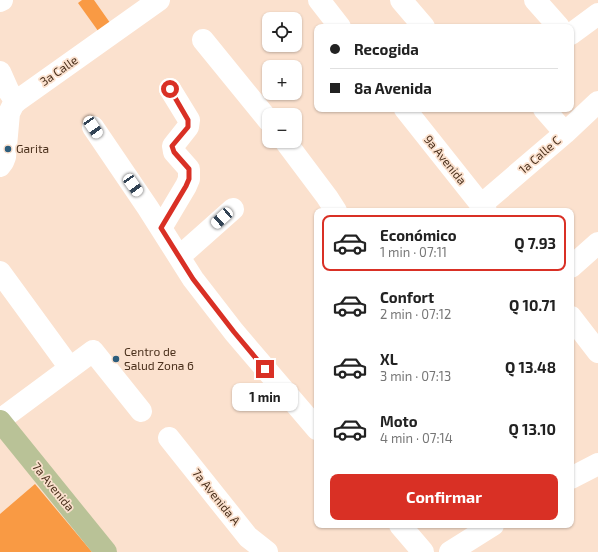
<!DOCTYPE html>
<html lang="es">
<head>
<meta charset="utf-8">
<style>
  :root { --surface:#fff; --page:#f2f2f2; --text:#222; --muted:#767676; --line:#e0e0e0; --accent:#d93025 }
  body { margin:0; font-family:"Exo 2",sans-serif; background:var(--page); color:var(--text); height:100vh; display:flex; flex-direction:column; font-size:15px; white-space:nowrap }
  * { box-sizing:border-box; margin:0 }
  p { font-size:13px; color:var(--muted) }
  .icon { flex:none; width:22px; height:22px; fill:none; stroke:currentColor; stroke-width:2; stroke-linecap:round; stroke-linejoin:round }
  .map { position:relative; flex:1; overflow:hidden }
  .sheet { position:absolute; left:314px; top:208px; width:260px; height:320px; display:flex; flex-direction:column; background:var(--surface); border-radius:8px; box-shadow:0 1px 3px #0004 }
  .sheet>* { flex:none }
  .banner { position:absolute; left:314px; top:24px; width:260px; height:88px; border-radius:8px; box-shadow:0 1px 3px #0004; display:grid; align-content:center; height:88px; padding:0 16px; background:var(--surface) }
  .fabs { position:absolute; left:262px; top:12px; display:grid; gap:8px }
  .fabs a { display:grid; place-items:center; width:40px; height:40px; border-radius:8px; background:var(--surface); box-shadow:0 1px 3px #0004; font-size:20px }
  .end { position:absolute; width:18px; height:18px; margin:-9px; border:5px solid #d93025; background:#fff; box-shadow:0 0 0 2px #fff }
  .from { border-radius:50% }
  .bubble { position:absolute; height:28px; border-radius:8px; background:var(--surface); box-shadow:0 1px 3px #0004; font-size:13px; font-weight:700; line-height:28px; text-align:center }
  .car { position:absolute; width:12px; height:24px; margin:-12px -6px; border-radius:5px; box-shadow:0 0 3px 1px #0007; background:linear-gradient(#fff 24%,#345 0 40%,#fff 0 76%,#345 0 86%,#fff 0) }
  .banner b { display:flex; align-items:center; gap:14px; height:38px; font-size:15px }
  .banner b+b { border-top:1px solid var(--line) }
  .banner i { width:10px; height:10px; background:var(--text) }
  ul { padding:7px 0 0; list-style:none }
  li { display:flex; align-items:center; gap:12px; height:56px; margin:0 8px 6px; padding:0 8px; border:2px solid transparent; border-radius:8px }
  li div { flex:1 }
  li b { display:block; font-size:15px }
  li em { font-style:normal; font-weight:700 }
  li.selected { border-color:var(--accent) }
  li>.icon { width:36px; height:36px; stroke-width:1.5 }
  .button { display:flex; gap:8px; margin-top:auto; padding:8px 16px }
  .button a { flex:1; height:46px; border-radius:8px; background:var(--accent); color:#fff; font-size:16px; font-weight:700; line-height:46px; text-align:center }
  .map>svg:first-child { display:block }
  .green { fill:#f99a44 }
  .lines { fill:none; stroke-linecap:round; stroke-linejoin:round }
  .minor { stroke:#fff; stroke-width:22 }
  .major { stroke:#b9c297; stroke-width:22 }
  .route { stroke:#d93025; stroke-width:5 }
  .poi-dot { fill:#2d5d7c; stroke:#fbe1ce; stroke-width:1.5 }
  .labels { text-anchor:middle; stroke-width:3.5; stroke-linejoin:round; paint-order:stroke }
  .street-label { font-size:12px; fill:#4c321e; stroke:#fbe1ce }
  .poi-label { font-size:12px; fill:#4c321e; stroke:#fbe1ce; text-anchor:start }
</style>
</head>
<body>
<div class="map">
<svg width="598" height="552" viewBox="0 0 598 552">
  <rect width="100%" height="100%" fill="#fbe1ce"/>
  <!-- green -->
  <path class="green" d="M82 0H94L113 27 101 35 78 3Z
    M35 484 92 552H0V514Z"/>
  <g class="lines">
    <!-- minor -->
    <path class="minor" d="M319 0 340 27
      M401 0 424 27
      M535 0 559 27
      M0 1 2 0
      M571 34 598 14
      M203 40 269 121
      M0 72 8 90 16 102
      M405 109 486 211
      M544 109 565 133
      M93 127 148 208 193 279 234 332 317 429
      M285 141 327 197 336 211
      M0 166 3 162 5 157 9 113 14 103 159 0
      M481 205 565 133 598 102
      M161 228 186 186 189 179V169L174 152 173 146 188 127 189 120 170 89
      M179 257 233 209
      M571 267 598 243
      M0 272 70 368
      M571 317 598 352
      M0 420 93 351 141 411
      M169 438 248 537 267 552
      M571 478 598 464
      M400 525 423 552
      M450 552 493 525"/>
    <!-- major -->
    <path class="major" d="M0 421 106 552"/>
  </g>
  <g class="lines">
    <!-- route -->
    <path class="route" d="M170 89 188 120V127L172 146 174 152 189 169V179L186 186 161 228 193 279 234 332 265 369"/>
  </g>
  <!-- markers -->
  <g class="poi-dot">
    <circle cx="8" cy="149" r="4"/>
    <circle cx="116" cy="359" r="4"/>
  </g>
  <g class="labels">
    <!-- street labels -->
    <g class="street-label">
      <text transform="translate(59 71) rotate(-35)" y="4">3a Calle</text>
      <text transform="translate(540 155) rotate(-41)" y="4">1a Calle C</text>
      <text transform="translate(445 160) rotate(51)" y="4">9a Avenida</text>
      <text transform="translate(53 487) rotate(51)" y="4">7a Avenida</text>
      <text transform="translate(216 497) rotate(51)" y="4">7a Avenida A</text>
    </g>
    <!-- poi labels -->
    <g class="poi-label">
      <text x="16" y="153">Garita</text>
      <text x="124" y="356">Centro de<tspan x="124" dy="14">Salud Zona 6</tspan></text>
    </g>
  </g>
</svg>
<div class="fabs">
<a><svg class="icon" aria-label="locate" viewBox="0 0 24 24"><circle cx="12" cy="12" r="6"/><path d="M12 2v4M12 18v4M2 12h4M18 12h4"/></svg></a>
<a>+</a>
<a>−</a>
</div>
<i class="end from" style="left:170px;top:89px"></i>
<i class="end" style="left:265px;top:369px"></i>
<div class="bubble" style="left:232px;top:383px;width:66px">1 min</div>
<i class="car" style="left:93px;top:127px;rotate:146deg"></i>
<i class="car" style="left:133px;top:185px;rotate:145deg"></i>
<i class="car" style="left:222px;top:218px;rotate:228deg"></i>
<div class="banner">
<b><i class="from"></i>Recogida</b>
<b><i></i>8a Avenida</b>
</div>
<section class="sheet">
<ul>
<li class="selected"><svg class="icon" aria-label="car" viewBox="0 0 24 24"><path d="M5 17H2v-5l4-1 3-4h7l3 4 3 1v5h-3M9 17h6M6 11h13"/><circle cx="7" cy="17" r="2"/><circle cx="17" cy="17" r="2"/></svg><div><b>Económico</b><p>1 min · 07:11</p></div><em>Q 7.93</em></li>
<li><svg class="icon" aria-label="car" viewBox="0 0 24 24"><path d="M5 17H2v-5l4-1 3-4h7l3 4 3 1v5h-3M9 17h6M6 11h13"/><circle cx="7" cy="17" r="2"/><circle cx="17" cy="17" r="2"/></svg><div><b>Confort</b><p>2 min · 07:12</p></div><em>Q 10.71</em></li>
<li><svg class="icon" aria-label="car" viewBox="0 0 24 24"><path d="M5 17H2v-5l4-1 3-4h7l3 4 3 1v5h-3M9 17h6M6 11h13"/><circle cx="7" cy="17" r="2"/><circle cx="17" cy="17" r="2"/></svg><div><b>XL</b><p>3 min · 07:13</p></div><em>Q 13.48</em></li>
<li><svg class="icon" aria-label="car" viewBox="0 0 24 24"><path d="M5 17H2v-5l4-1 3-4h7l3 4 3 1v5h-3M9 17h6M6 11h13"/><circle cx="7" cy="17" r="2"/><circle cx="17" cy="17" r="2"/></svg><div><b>Moto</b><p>4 min · 07:14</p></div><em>Q 13.10</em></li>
</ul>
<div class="button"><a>Confirmar</a></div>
</section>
</div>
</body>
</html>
